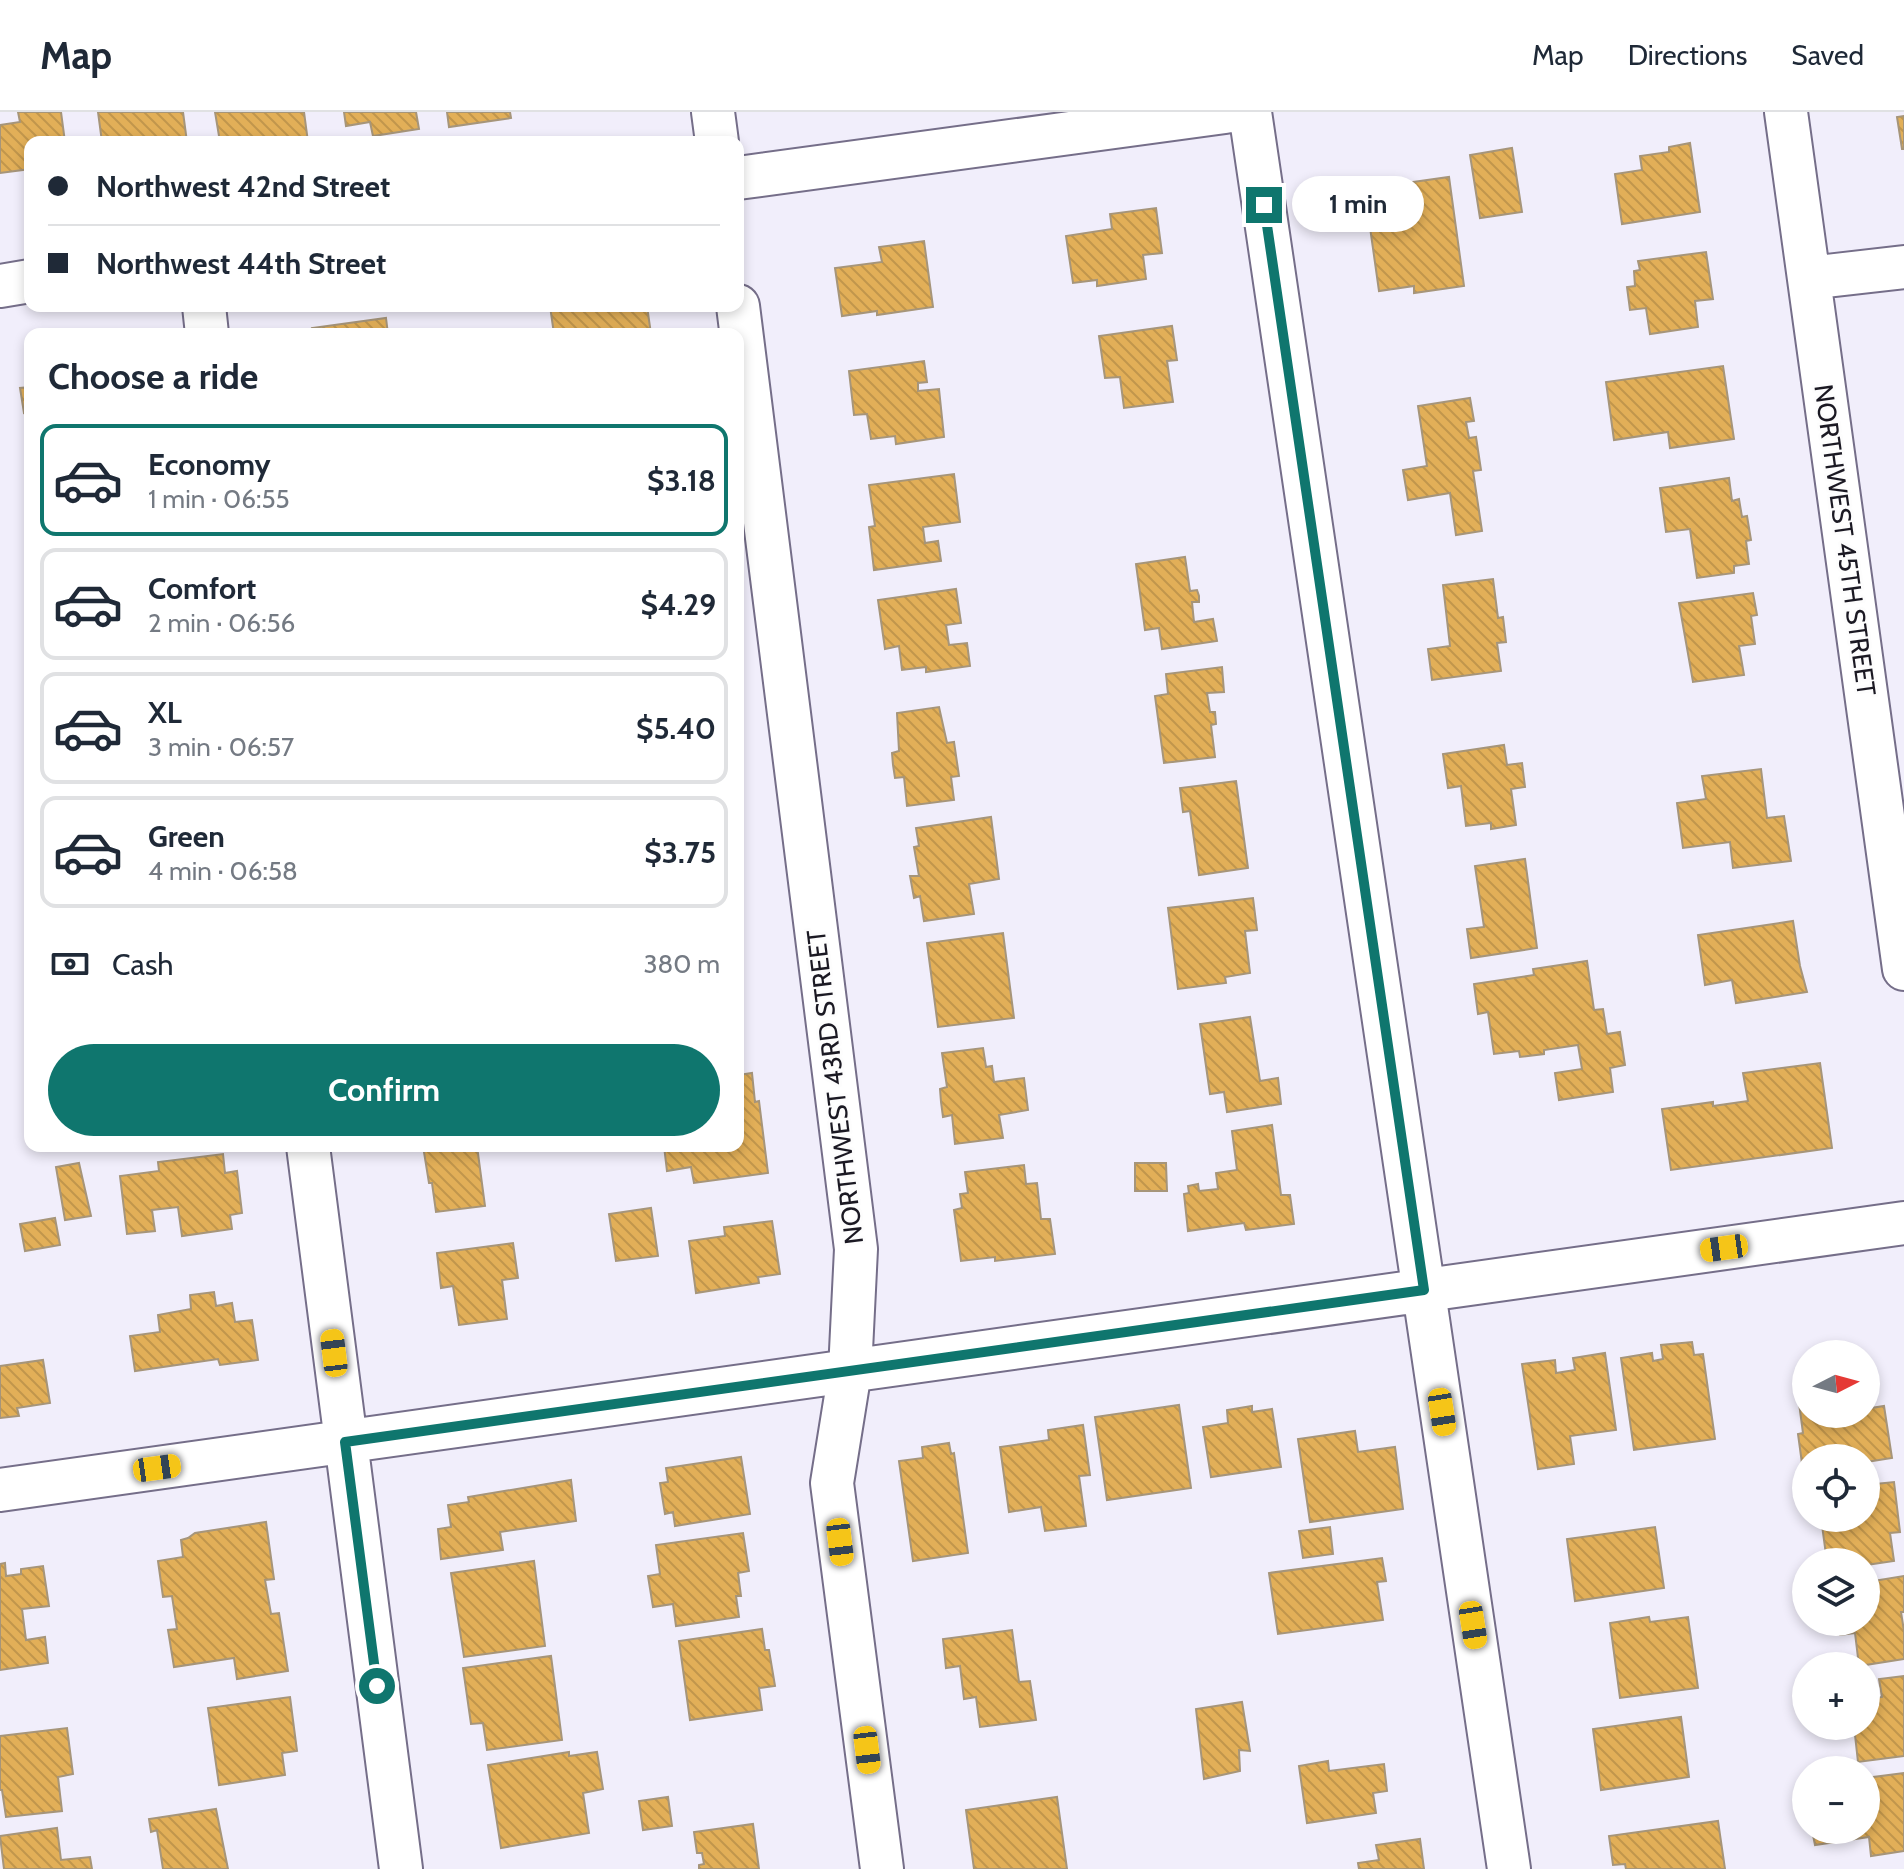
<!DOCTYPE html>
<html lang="en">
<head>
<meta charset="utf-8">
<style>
  :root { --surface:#fff; --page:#f6f6f7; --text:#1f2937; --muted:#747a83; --line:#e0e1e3; --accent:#0f766e }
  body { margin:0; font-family:Cabin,sans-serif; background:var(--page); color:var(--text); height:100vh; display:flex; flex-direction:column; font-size:30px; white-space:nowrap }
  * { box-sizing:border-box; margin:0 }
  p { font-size:26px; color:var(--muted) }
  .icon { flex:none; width:44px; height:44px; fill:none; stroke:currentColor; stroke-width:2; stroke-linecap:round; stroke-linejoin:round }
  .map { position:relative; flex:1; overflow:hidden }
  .details { position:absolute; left:24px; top:216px; width:720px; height:824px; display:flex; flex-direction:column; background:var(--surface); border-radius:16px; box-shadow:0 4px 12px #0003 }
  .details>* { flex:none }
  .banner { position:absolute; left:24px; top:24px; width:720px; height:176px; border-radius:16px; box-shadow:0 4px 12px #0003; display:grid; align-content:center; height:176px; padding:0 24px; background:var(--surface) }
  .needle { width:52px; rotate:84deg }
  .fabs { position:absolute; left:1792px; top:1228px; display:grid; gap:16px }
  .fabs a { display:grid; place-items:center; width:88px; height:88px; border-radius:50%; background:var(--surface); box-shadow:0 4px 12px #0003; font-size:40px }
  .end { position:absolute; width:36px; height:36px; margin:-18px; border:10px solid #0f766e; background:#fff; box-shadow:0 0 0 4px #fff }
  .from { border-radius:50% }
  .bubble { position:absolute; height:56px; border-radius:28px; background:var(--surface); box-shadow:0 4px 12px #0003; font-size:26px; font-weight:700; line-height:56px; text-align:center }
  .car { position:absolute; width:24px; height:48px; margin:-24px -12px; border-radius:10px; box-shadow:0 0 6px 2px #0007; background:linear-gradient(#f5c518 24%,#345 0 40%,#f5c518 0 76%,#345 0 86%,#f5c518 0) }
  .banner b { display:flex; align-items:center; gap:28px; height:76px; font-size:30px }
  .banner b+b { border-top:2px solid var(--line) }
  .banner i { width:20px; height:20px; background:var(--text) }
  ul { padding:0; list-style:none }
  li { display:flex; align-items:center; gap:24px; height:112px; margin:0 16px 12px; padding:0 8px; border:4px solid var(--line); border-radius:16px }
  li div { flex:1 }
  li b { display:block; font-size:30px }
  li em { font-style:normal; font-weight:700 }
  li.on { border-color:var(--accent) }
  li>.icon { width:72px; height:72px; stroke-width:1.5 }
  h2 { padding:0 24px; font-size:36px; line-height:96px }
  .pay { display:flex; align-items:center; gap:20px; height:88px; padding:0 24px; font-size:30px }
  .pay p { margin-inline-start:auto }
  .button { display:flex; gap:16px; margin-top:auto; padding:16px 24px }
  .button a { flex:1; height:92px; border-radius:48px; background:var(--accent); color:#fff; font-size:32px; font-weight:700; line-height:92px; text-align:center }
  header { display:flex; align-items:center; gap:48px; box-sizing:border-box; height:112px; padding:0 40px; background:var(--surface); border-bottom:2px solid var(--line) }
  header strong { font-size:38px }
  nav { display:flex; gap:44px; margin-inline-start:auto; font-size:28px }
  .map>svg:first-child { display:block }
  .building { fill:url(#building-back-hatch); stroke:#a6957a; stroke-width:2 }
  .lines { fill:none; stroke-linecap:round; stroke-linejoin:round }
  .minor-casing { stroke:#756e89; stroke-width:46 }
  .minor { stroke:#fff; stroke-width:42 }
  .route { stroke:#0f766e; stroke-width:10 }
  .labels { text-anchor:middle; stroke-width:6; stroke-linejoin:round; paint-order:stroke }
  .street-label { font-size:26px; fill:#1b1923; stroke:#fdfdfd }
</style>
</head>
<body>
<header>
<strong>Map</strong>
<nav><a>Map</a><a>Directions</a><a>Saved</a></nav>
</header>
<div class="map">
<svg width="1904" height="1757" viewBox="0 0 1904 1757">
  <defs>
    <pattern id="building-back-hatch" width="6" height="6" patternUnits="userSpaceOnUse" patternTransform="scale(2)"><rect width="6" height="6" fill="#e2af58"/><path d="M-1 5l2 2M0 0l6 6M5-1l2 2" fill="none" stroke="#c1964c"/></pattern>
  </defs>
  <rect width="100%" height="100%" fill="#f1eefb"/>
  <!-- building -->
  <path class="building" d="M18 0H61L65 30H30V57L0 61V13L20 10Z
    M98 0H183L187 30H102Z
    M215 0H304L308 30H220Z
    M344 0H416L419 17 373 24 370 10 346 14Z
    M447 0H510L511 6 449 15Z
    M1904 4V37H1902L1897 5Z
    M1690 31 1700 100 1622 112 1615 62 1642 58 1640 44 1669 40V35Z
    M1512 36 1522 100 1480 106 1470 43Z
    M1449 65 1464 174 1414 181V174L1379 179 1366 87 1379 85 1377 75Z
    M1156 96 1162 141 1143 143 1146 167 1097 174V168L1073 171 1066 124 1112 117 1110 102Z
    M924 129 933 195 877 203V199L842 204 835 156 882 150 879 135Z
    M1706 140 1713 187 1695 189 1698 215 1650 222 1646 196 1630 198 1627 175 1635 174 1634 159 1640 158 1638 149Z
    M550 194H647L651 222H554Z
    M386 206 388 222H313L312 216Z
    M1172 214 1177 248 1167 249 1173 290 1124 296 1120 265 1105 266 1099 224Z
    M924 249 927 270 918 271V279L939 277 944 325 896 332 895 324 871 327 867 302 854 303 849 259Z
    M1723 254 1734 327 1670 336 1668 320 1614 328 1606 270Z
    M30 275V300L24 301 20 276Z
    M1470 286 1474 309 1466 310 1469 326 1476 325 1481 358 1473 359 1482 419 1456 423 1450 381 1408 388 1403 358 1427 354 1418 294Z
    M954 362 960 410 923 415 925 431 938 429 941 449 874 458 869 415 875 414 869 373Z
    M1729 366 1732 389 1739 387 1742 405 1747 404 1751 428 1746 429 1749 452 1734 454V461L1697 466 1690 417 1666 420 1660 376Z
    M1185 445 1190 479 1197 478 1199 484V490H1192L1194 510 1213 507 1217 529 1162 537 1159 516 1145 518 1136 452Z
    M1493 467 1498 506 1503 505 1506 530 1497 531 1501 559 1432 568 1428 537 1450 534 1443 473Z
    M956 477 961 511 946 513 949 533 967 531 970 554 926 560V555L902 558 899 534 885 537 878 488Z
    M1753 481 1757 503 1751 504 1755 532 1739 534 1744 563 1693 570 1679 491Z
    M1222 555 1224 580 1207 581 1210 600H1215L1216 612 1211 613 1215 645 1164 651 1155 584 1168 582 1166 562Z
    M939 595 947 631 954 630 959 664 951 665 954 688 907 694 904 665 895 666 893 653 892 641 899 639 897 601Z
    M1504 633 1507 653 1522 651 1525 675 1511 677 1516 713 1491 717V711L1466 714 1461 674 1448 676 1443 642Z
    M1761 657 1767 706 1784 704 1791 749 1733 756 1730 730 1683 736 1677 691 1706 687 1702 664Z
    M1236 669 1248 756 1199 763 1190 699 1183 700 1180 676Z
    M991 705 999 767 969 772 974 802 924 809 920 784 914 786 910 764H919L914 735 919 734 916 716Z
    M1525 747 1537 836 1471 846 1467 817 1484 815 1475 754Z
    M1253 786 1257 818 1245 819 1250 861 1225 865 1226 871 1178 877 1168 796Z
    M1793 809 1800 854 1807 880 1736 891 1732 868 1705 873 1698 823Z
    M1003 821 1014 906 938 915 927 831Z
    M1587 849 1594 898 1603 897 1607 922 1620 920 1625 953 1610 956 1613 980 1559 988 1555 961 1582 957 1578 933 1544 938V942L1520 945 1519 939 1494 942 1488 900 1478 902 1474 872 1534 863 1533 857Z
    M1250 905 1260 969 1278 966 1281 992 1227 1000 1224 980 1210 982 1200 912Z
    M983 936 986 955 992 954 994 970 1024 966 1028 998 999 1003 1003 1026 955 1032 952 1003 943 1005 941 990 940 977 947 975 942 941Z
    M1820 951 1832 1036 1671 1058 1662 997 1713 990V994L1748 989 1743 961Z
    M752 961 755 990 759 989 768 1061 694 1071 691 1055 667 1059 664 1034H738V963Z
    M1272 1013 1281 1083H1290L1294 1112 1246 1118 1244 1111 1188 1119 1184 1082 1189 1081 1188 1074 1198 1072 1199 1079 1218 1077 1216 1061 1237 1058 1232 1019Z
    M423 1034H477L485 1094 436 1100 432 1071H429Z
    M223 1042 225 1061 237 1059 242 1101 230 1103 232 1117 182 1124 178 1095 152 1098 155 1119 127 1122 120 1064 159 1059 158 1050Z
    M79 1051 91 1104 65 1108 56 1055Z
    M1135 1051H1166L1167 1079H1135Z
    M1024 1053 1026 1072 1037 1071 1041 1107H1050L1055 1142 995 1149V1145L961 1149 954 1098 962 1096 960 1082 968 1081 965 1060Z
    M651 1096 658 1144 616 1149 609 1102Z
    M55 1106 60 1133 25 1139 20 1112Z
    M772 1109 780 1162 758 1165 759 1171 696 1181 689 1129 725 1124 724 1115Z
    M513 1131 518 1166 502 1168 507 1207 459 1213 453 1174 441 1176 437 1141Z
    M214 1180 216 1194 232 1191 235 1210 252 1208 258 1248 220 1253 218 1247 135 1259 130 1224 160 1220 158 1203 191 1197 190 1183Z
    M1692 1230 1694 1243 1703 1242 1715 1327 1634 1338 1621 1246 1652 1241 1653 1249 1663 1247 1661 1233Z
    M1605 1241 1616 1318 1570 1324 1574 1352 1538 1357 1522 1252 1555 1248 1556 1261 1575 1258 1573 1246Z
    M43 1248 50 1291 17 1296 19 1304 0 1306V1254Z
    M1866 1266 1871 1296 1884 1294 1892 1346 1866 1350V1346H1806V1358L1803 1359 1798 1322 1803 1321 1797 1276 1806 1274V1302H1866Z
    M1179 1293 1191 1376 1107 1388 1095 1305Z
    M1252 1294V1300L1272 1297 1281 1355 1211 1365 1203 1315 1228 1311 1227 1298Z
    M1083 1313 1090 1363 1079 1364 1086 1414 1045 1419 1041 1395 1009 1400 1000 1335 1049 1328 1048 1318Z
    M1355 1319 1358 1340 1395 1335 1403 1397 1310 1410 1298 1327Z
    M949 1331 951 1342 954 1341 968 1441 913 1449 899 1349 923 1346 922 1335Z
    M741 1345 750 1402 675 1414 673 1400 665 1402 660 1371 668 1370 666 1356Z
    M571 1368 576 1409 500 1420 503 1438 441 1447 438 1417 451 1415 448 1393 469 1390 468 1385Z
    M1894 1370 1900 1420 1890 1421 1894 1449 1866 1453V1450H1827L1821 1406H1866V1373Z
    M266 1410 274 1467 265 1468 271 1502 279 1501 288 1559 237 1567 234 1546 174 1555 168 1518 177 1517 172 1484 163 1485 158 1449 183 1445 181 1428 188 1426 195 1421Z
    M1330 1415 1333 1442 1303 1446 1299 1419Z
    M1655 1415 1664 1476 1575 1489 1567 1427Z
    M743 1421 749 1459 738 1461 741 1484H736L739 1505 676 1514 673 1492 653 1495 648 1464 660 1462 656 1433Z
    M1382 1446 1386 1469 1377 1470 1383 1508 1278 1522 1269 1461Z
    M534 1449 545 1534 464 1545 451 1461Z
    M5 1451 6 1464 21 1462V1457L43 1454 49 1494 22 1497 26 1528 45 1525 48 1551 0 1558V1452Z
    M1904 1464V1500H1901L1904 1519V1547L1859 1554 1855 1521 1840 1523 1838 1510H1866V1484H1869L1867 1470Z
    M1649 1505 1650 1510 1688 1505 1698 1576 1620 1586 1610 1511Z
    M762 1517 765 1538H769L775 1574 759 1576 762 1598 690 1608 679 1529Z
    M1012 1518 1019 1570 1030 1569 1036 1608 980 1615 976 1585 964 1587 960 1554 946 1556 943 1527Z
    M551 1544 562 1628 487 1638 483 1611 471 1612 463 1556Z
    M1904 1564V1644L1858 1650 1854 1614H1866V1587L1882 1585 1879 1567Z
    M290 1585 297 1639 282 1641 285 1663 219 1673 208 1596Z
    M1242 1590 1250 1639 1239 1638 1240 1659 1204 1667 1196 1597Z
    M1681 1605 1689 1665 1601 1678 1593 1617Z
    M67 1616 73 1662 58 1665 62 1699 6 1705 2 1678H0V1624Z
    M569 1640V1644L597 1640 603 1677 583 1681 589 1721 501 1736 488 1653Z
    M1328 1649 1329 1659 1384 1652 1387 1679 1373 1681 1376 1701 1307 1711 1299 1654Z
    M1904 1661V1739L1871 1744 1869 1725 1815 1733 1812 1718H1866V1666Z
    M668 1685 672 1714 643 1718 639 1689Z
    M1057 1685 1067 1757H974L966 1698Z
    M216 1697 228 1757H163L157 1718 151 1720 149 1707Z
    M1718 1709 1725 1757H1626L1625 1752 1613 1753 1609 1724Z
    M753 1712 759 1757H699V1753L704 1752 702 1741H697L694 1720Z
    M57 1716 61 1748 90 1745 92 1757H4L0 1724Z
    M1420 1727 1424 1757H1359L1358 1751 1379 1748 1376 1733Z"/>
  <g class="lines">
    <!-- minor casing -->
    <g class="minor-casing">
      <path id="minor" d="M713 0 717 30
        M1250 0 1509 1757
        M1786 0 1904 857
        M738 66 1225 0
        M1809 166 1904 155
        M0 174 30 169
        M204 194 207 222
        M738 194 856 1137 850 1259 832 1371 882 1757
        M308 1034 401 1757
        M0 1378 1904 1111"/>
    </g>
    <!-- minor -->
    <use href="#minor" class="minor"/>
  </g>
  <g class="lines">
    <!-- route -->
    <path class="route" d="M377 1574 345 1330 1424 1178 1264 93"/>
  </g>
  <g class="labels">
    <!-- street labels -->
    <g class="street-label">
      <text transform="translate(1845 428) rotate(82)" y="9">NORTHWEST 45TH STREET</text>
      <text transform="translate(835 975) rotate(-97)" y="9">NORTHWEST 43RD STREET</text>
    </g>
  </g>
</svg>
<div class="fabs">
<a><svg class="needle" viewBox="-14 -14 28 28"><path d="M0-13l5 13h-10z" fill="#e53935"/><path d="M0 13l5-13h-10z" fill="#747a83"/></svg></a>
<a><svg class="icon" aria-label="locate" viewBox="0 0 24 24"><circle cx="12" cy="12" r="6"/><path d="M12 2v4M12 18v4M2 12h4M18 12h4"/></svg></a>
<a><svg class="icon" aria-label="layers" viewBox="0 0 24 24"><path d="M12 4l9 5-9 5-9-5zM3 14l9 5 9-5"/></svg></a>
<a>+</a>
<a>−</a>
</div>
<i class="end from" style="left:377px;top:1574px"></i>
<i class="end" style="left:1264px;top:93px"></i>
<div class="bubble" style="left:1292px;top:64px;width:132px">1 min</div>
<i class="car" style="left:1724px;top:1136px;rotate:262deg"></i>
<i class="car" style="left:334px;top:1241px;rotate:353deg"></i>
<i class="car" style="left:1442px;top:1300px;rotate:171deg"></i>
<i class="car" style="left:157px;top:1356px;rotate:82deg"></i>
<i class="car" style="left:840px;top:1430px;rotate:173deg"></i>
<i class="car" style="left:1473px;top:1513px;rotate:171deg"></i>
<i class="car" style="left:867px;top:1638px;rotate:173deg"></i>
<div class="banner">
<b><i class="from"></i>Northwest 42nd Street</b>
<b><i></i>Northwest 44th Street</b>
</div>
<section class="details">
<h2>Choose a ride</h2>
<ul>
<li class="on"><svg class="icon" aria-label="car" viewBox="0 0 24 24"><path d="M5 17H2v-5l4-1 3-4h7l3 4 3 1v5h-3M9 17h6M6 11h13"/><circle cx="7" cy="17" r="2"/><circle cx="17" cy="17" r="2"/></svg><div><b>Economy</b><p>1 min · 06:55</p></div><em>$3.18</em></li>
<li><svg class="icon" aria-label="car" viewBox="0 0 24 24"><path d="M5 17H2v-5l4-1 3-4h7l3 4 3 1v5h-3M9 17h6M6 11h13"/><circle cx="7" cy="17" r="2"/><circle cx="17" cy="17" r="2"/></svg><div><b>Comfort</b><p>2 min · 06:56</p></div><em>$4.29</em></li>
<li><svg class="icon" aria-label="car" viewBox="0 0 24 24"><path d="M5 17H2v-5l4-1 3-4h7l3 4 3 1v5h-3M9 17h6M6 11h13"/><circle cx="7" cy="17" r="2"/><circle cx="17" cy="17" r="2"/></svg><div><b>XL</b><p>3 min · 06:57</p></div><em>$5.40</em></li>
<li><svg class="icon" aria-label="car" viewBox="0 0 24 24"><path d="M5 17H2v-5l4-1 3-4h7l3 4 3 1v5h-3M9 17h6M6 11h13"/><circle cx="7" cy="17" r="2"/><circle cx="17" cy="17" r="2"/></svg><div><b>Green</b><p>4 min · 06:58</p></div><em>$3.75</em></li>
</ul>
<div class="pay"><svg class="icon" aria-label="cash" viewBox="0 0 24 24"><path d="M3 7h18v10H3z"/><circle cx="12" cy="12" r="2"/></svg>Cash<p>380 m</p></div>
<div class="button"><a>Confirm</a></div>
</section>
</div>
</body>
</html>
